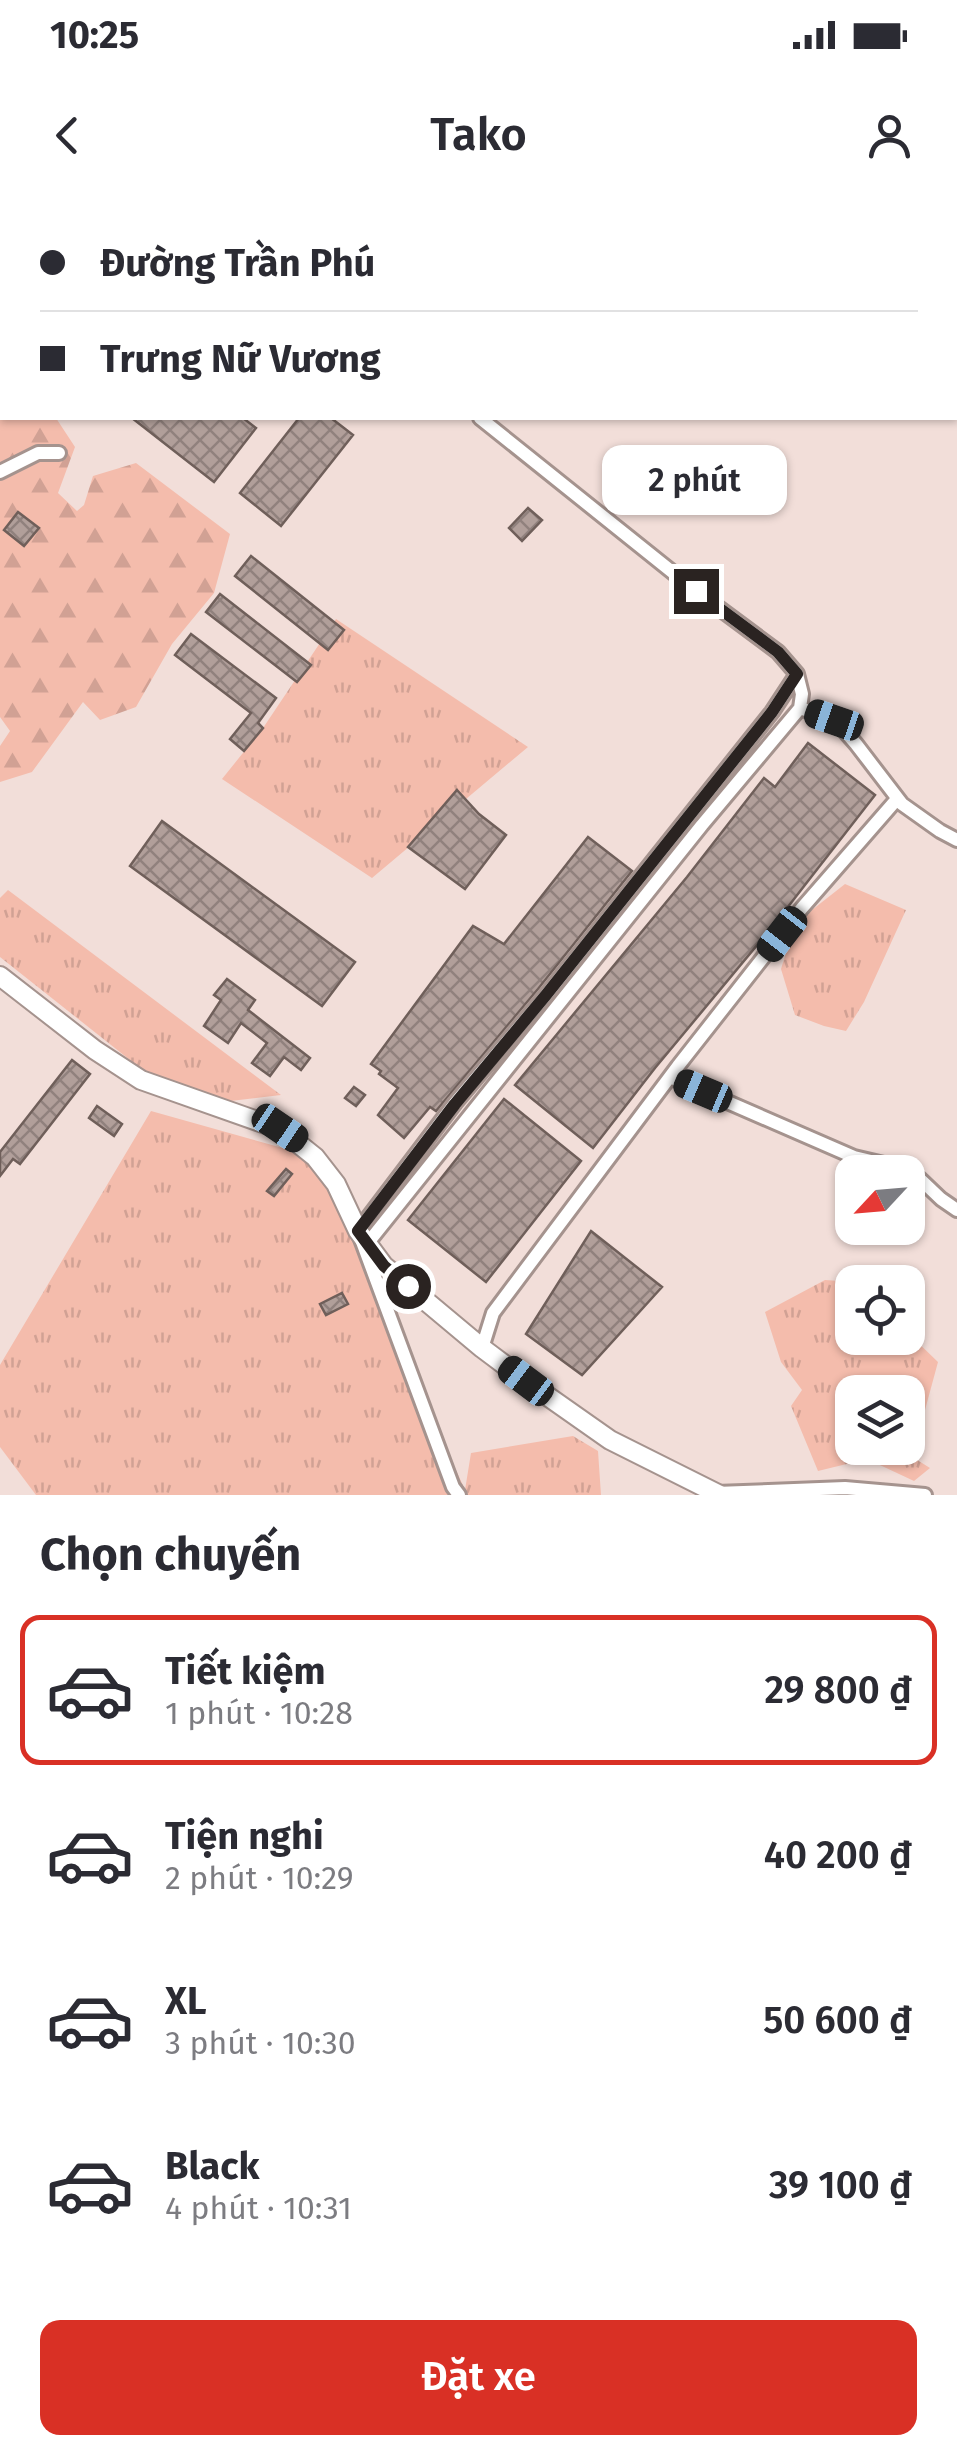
<!DOCTYPE html>
<html lang="vi">
<head>
<meta charset="utf-8">
<style>
  :root { --surface:#fff; --page:#f7f7f7; --text:#2b2b33; --muted:#7c7c81; --line:#e1e1e2; --accent:#d93025 }
  body { margin:0; font-family:"Fira Sans",sans-serif; background:var(--page); color:var(--text); height:100vh; display:flex; flex-direction:column; font-size:38px; white-space:nowrap }
  * { box-sizing:border-box; margin:0 }
  p { font-size:32px; color:var(--muted) }
  .icon { flex:none; width:55px; height:55px; fill:none; stroke:currentColor; stroke-width:2; stroke-linecap:round; stroke-linejoin:round }
  .map { position:relative; height:1295px; overflow:hidden }
  .drawer { display:flex; flex-direction:column; background:var(--surface); flex:1 }
  .drawer>* { flex:none }
  .guide { position:absolute; left:0px; top:0px; width:958px; height:220px; box-shadow:0 2px 8px #0004; display:grid; align-content:center; height:220px; padding:0 40px; background:var(--surface) }
  .needle { width:65px; rotate:244deg }
  .controls { position:absolute; left:835px; top:955px; display:grid; gap:20px }
  .controls a { display:grid; place-items:center; width:90px; height:90px; border-radius:20px; background:var(--surface); box-shadow:0 2px 8px #0004; font-size:50px }
  .end { position:absolute; width:45px; height:45px; margin:-22px; border:12px solid #2a2321; background:#fff; box-shadow:0 0 0 5px #fff }
  .from { border-radius:50% }
  .bubble { position:absolute; height:70px; border-radius:20px; background:var(--surface); box-shadow:0 2px 8px #0004; font-size:32px; font-weight:600; line-height:70px; text-align:center }
  .car { position:absolute; width:30px; height:60px; margin:-30px -15px; border-radius:12px; box-shadow:0 0 8px 2px #0007; background:linear-gradient(#222 24%,#8ab4d8 0 40%,#222 0 76%,#8ab4d8 0 86%,#222 0) }
  .guide b { display:flex; align-items:center; gap:35px; height:95px; font-size:38px }
  .guide b+b { border-top:2px solid var(--line) }
  .guide i { width:25px; height:25px; background:var(--text) }
  ul { padding:0; list-style:none }
  li { display:flex; align-items:center; gap:30px; height:150px; margin:0 20px 15px; padding:0 20px; border:5px solid transparent; border-radius:20px }
  li div { flex:1 }
  li b { display:block; font-size:38px }
  li em { font-style:normal; font-weight:600 }
  li.active { border-color:var(--accent) }
  li>.icon { width:90px; height:90px; stroke-width:1.5 }
  h2 { padding:0 40px; font-size:45px; line-height:120px }
  .button { display:flex; gap:20px; margin-top:auto; padding:20px 40px }
  .button a { flex:1; height:115px; border-radius:20px; background:var(--accent); color:#fff; font-size:40px; font-weight:600; line-height:115px; text-align:center }
  .status { display:flex; justify-content:space-between; align-items:center; height:70px; padding:0 50px; background:var(--surface); direction:ltr }
  .status svg { height:28px; fill:currentColor }
  header { display:flex; justify-content:space-between; align-items:center; height:130px; padding:0 40px; background:var(--surface); font-size:45px; font-weight:600 }
  .map>svg:first-child { display:block }
  .grass { fill:url(#grass-tufts) }
  .forest { fill:url(#forest-firs) }
  .building { fill:url(#building-cross-hatch); stroke:#6f5f5a; stroke-width:2.5 }
  .lines { fill:none; stroke-linecap:round; stroke-linejoin:round }
  .minor-casing { stroke:#a5938e; stroke-width:18 }
  .secondary-casing { stroke:#a5938e; stroke-width:22 }
  .minor { stroke:#fff; stroke-width:12 }
  .secondary { stroke:#fff; stroke-width:18 }
  .route { stroke:#2a2321; stroke-width:12 }
</style>
</head>
<body>
<div class="status"><b>10:25</b><svg viewBox="0 0 49 12"><path d="M0 12V9h3v3zM5 12V6h3v6zM10 12V3h3v9zM15 12V0h3v12zM26 1h20v11H26zM47 4h2v5h-2z"/></svg></div>
<header><svg class="icon" aria-label="back" viewBox="0 0 24 24"><path d="M15 5l-7 7 7 7"/></svg>Tako<svg class="icon" aria-label="person" viewBox="0 0 24 24"><circle cx="12" cy="8" r="4"/><path d="M4 21q1-7 8-7t8 7"/></svg></header>
<div class="map">
<svg width="957" height="1295" viewBox="0 0 957 1295">
  <defs>
    <pattern id="grass-tufts" width="24" height="20" patternUnits="userSpaceOnUse" patternTransform="scale(2.5)"><rect width="24" height="20" fill="#f4bcac"/><path d="M3 7l-1-3M5 7V3M7 7l1-3M15 17l-1-3M17 17v-4M19 17l1-3" fill="none" stroke="#d1a194"/></pattern>
    <pattern id="forest-firs" width="22" height="20" patternUnits="userSpaceOnUse" patternTransform="scale(2.5)"><rect width="22" height="20" fill="#f4bcac"/><path d="M5 1l3.5 6h-7zM16 11l3.5 6h-7z" fill="#d1a194"/></pattern>
    <pattern id="building-cross-hatch" width="8" height="8" patternUnits="userSpaceOnUse" patternTransform="scale(2.5)"><rect width="8" height="8" fill="#b19f9a"/><path d="M0 0l8 8M0 8l8-8" fill="none" stroke="#90817d"/></pattern>
  </defs>
  <rect width="100%" height="100%" fill="#f2ded9"/>
  <!-- grass -->
  <path class="grass" d="M336 419 528 547 372 678 222 579 263 528Z
    M845 684 906 710 864 802 846 831 824 826 795 815 781 769 786 753 803 717Z
    M8 690 281 895 188 906 0 757V698Z
    M151 911 315 957 465 1290 471 1253 573 1236 598 1251 601 1295H36L0 1247V1165Z
    M825 1080 855 1082H852V1138H908V1133L938 1162 925 1210 921 1235 908 1229V1192H852V1248H898L930 1268 914 1281 867 1259 818 1271 791 1206 802 1190 781 1162 765 1112Z"/>
  <!-- forest -->
  <path class="forest" d="M0 132 2 135V218H56L75 247 58 293 77 311 84 305 93 276 136 263 230 334 214 393 172 444 136 507 100 520 83 502 32 572 0 582V546L10 531 0 517Z"/>
  <!-- building -->
  <path class="building" d="M132 218H243L256 228 214 282Z
    M299 218H331L353 235 281 326 240 293Z
    M528 308 542 320 522 341 509 328Z
    M18 312 39 328 24 346 4 330Z
    M251 356 344 430 328 450 235 376Z
    M220 394 311 465 297 482 206 412Z
    M191 434 276 498 258 523 263 528 244 551 230 539 251 513 175 455Z
    M808 543 875 595 773 726 655 868 593 948 515 885 687 677 764 578 775 587Z
    M457 590 479 614 506 635 465 689 408 647Z
    M162 621 355 762 322 806 130 666Z
    M588 637 632 671 538 789 436 911 430 907 404 938 378 915 398 888 379 874 381 871 371 864 473 726 504 744Z
    M227 779 255 800 248 810 310 858 301 870 284 857 270 876 252 863 267 843 241 823 228 843 204 826 221 800 214 795Z
    M72 860 90 874 20 964 13 959 0 976V952Z
    M354 887 365 895 356 906 345 898Z
    M504 899 581 961 486 1082 408 1020Z
    M97 906 122 924 114 936 89 918Z
    M286 969 292 974 274 996 267 991Z
    M591 1031 662 1087 582 1175 526 1134Z
    M342 1093 348 1104 326 1115 320 1104Z"/>
  <g class="lines">
    <!-- minor casing -->
    <g class="minor-casing">
      <path id="minor" d="M209 0 212 2
        M474 2V0
        M480 218 696 391 778 452 797 474 802 494 800 508
        M0 272 38 253H59
        M800 508 835 520 856 544 902 604 940 631 957 640
        M670 877 854 957 901 968 920 979 941 999 957 1010
        M367 1044 702 625 800 508
        M482 1148 493 1113 678 866 802 708 897 599
        M716 1293 845 1288 925 1295
        M459 1295 453 1287 358 1031 455 903 546 795 772 512 797 474"/>
    </g>
    <!-- secondary casing -->
    <g class="secondary-casing">
      <path id="secondary" d="M0 776 95 850 141 880 280 929 315 957 336 984 358 1031 384 1066 482 1148 526 1181 610 1240 720 1295"/>
    </g>
    <!-- minor -->
    <use href="#minor" class="minor"/>
    <!-- secondary -->
    <use href="#secondary" class="secondary"/>
  </g>
  <g class="lines">
    <!-- route -->
    <path class="route" d="M408 1086 384 1066 358 1031 455 904 546 795 772 512 797 474 778 452 696 391"/>
  </g>
</svg>
<div class="controls">
<a><svg class="needle" viewBox="-14 -14 28 28"><path d="M0-13l5 13h-10z" fill="#e53935"/><path d="M0 13l5-13h-10z" fill="#7c7c81"/></svg></a>
<a><svg class="icon" aria-label="locate" viewBox="0 0 24 24"><circle cx="12" cy="12" r="6"/><path d="M12 2v4M12 18v4M2 12h4M18 12h4"/></svg></a>
<a><svg class="icon" aria-label="layers" viewBox="0 0 24 24"><path d="M12 4l9 5-9 5-9-5zM3 14l9 5 9-5"/></svg></a>
</div>
<i class="end from" style="left:408px;top:1086px"></i>
<i class="end" style="left:696px;top:391px"></i>
<div class="bubble" style="left:602px;top:245px;width:185px">2 phút</div>
<i class="car" style="left:834px;top:520px;rotate:289deg"></i>
<i class="car" style="left:782px;top:734px;rotate:218deg"></i>
<i class="car" style="left:703px;top:891px;rotate:293deg"></i>
<i class="car" style="left:280px;top:928px;rotate:124deg"></i>
<i class="car" style="left:526px;top:1181px;rotate:307deg"></i>
<div class="guide">
<b><i class="from"></i>Đường Trần Phú</b>
<b><i></i>Trưng Nữ Vương</b>
</div>
</div>
<section class="drawer">
<h2>Chọn chuyến</h2>
<ul>
<li class="active"><svg class="icon" aria-label="car" viewBox="0 0 24 24"><path d="M5 17H2v-5l4-1 3-4h7l3 4 3 1v5h-3M9 17h6M6 11h13"/><circle cx="7" cy="17" r="2"/><circle cx="17" cy="17" r="2"/></svg><div><b>Tiết kiệm</b><p>1 phút · 10:28</p></div><em>29 800 ₫</em></li>
<li><svg class="icon" aria-label="car" viewBox="0 0 24 24"><path d="M5 17H2v-5l4-1 3-4h7l3 4 3 1v5h-3M9 17h6M6 11h13"/><circle cx="7" cy="17" r="2"/><circle cx="17" cy="17" r="2"/></svg><div><b>Tiện nghi</b><p>2 phút · 10:29</p></div><em>40 200 ₫</em></li>
<li><svg class="icon" aria-label="car" viewBox="0 0 24 24"><path d="M5 17H2v-5l4-1 3-4h7l3 4 3 1v5h-3M9 17h6M6 11h13"/><circle cx="7" cy="17" r="2"/><circle cx="17" cy="17" r="2"/></svg><div><b>XL</b><p>3 phút · 10:30</p></div><em>50 600 ₫</em></li>
<li><svg class="icon" aria-label="car" viewBox="0 0 24 24"><path d="M5 17H2v-5l4-1 3-4h7l3 4 3 1v5h-3M9 17h6M6 11h13"/><circle cx="7" cy="17" r="2"/><circle cx="17" cy="17" r="2"/></svg><div><b>Black</b><p>4 phút · 10:31</p></div><em>39 100 ₫</em></li>
</ul>
<div class="button"><a>Đặt xe</a></div>
</section>
</body>
</html>
